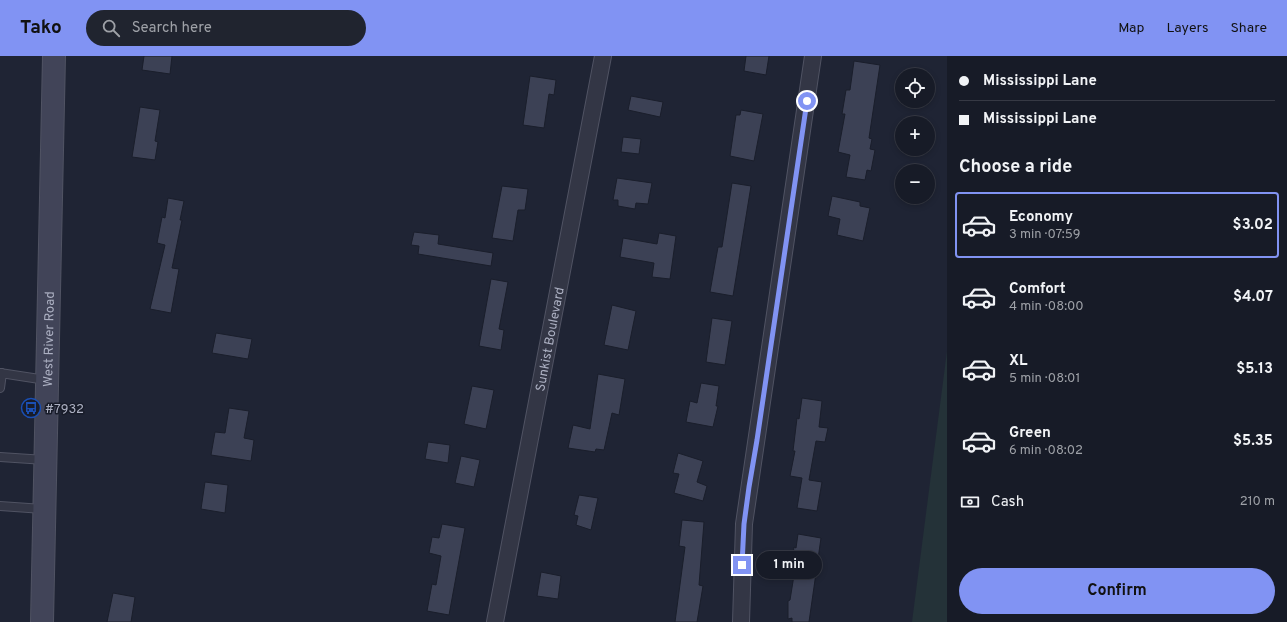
<!DOCTYPE html>
<html lang="en">
<head>
<meta charset="utf-8">
<style>
  :root { --surface:#171b27; --page:#20242f; --text:#f1f3f6; --muted:#9ea1a7; --line:#363944; --accent:#8193f3 }
  body { margin:0; font-family:Overpass,sans-serif; background:var(--page); color:var(--text); height:100vh; display:flex; flex-direction:column; font-size:15px; white-space:nowrap }
  * { box-sizing:border-box; margin:0 }
  p { font-size:13px; color:var(--muted) }
  .icon { flex:none; width:22px; height:22px; fill:none; stroke:currentColor; stroke-width:2; stroke-linecap:round; stroke-linejoin:round }
  .map { position:relative; flex:1; overflow:hidden }
  .drawer { display:flex; flex-direction:column; background:var(--surface); width:340px }
  .drawer>* { flex:none }
  .top-card { display:grid; align-content:center; height:88px; padding:0 12px; background:var(--surface) }
  .fabs { position:absolute; left:895px; top:12px; display:grid; gap:8px }
  .fabs a { display:grid; place-items:center; width:40px; height:40px; border-radius:50%; background:var(--surface); box-shadow:0 2px 6px #0003,0 0 0 1px var(--line); font-size:20px }
  .end { position:absolute; width:18px; height:18px; margin:-9px; border:5px solid #8193f3; background:#fff; box-shadow:0 0 0 2px #fff }
  .from { border-radius:50% }
  .bubble { position:absolute; height:28px; border-radius:14px; background:var(--surface); box-shadow:0 2px 6px #0003,0 0 0 1px var(--line); font-size:13px; font-weight:700; line-height:28px; text-align:center }
  .top-card b { display:flex; align-items:center; gap:14px; height:38px; font-size:15px }
  .top-card b+b { border-top:1px solid var(--line) }
  .top-card i { width:10px; height:10px; background:var(--text) }
  ul { padding:0; list-style:none }
  li { display:flex; align-items:center; gap:12px; height:66px; margin:0 8px 6px; padding:0 4px; border:2px solid transparent; border-radius:4px }
  li div { flex:1 }
  li b { display:block; font-size:15px }
  li em { font-style:normal; font-weight:700 }
  li.current { border-color:var(--accent) }
  li>.icon { width:36px; height:36px; stroke-width:1.5 }
  h2 { padding:0 12px; font-size:18px; line-height:48px }
  .pay { display:flex; align-items:center; gap:10px; height:44px; padding:0 12px; font-size:15px }
  .pay p { margin-inline-start:auto }
  .primary-button { display:flex; gap:8px; margin-top:auto; padding:8px 12px }
  .primary-button a { flex:1; height:46px; border-radius:24px; background:var(--accent); color:#111; font-size:16px; font-weight:700; line-height:46px; text-align:center }
  header { display:flex; align-items:center; gap:24px; box-sizing:border-box; height:56px; padding:0 20px; background:var(--accent); color:#111 }
  header strong { font-size:19px }
  nav { display:flex; gap:22px; margin-inline-start:auto; font-size:14px }
  .search { width:280px; height:36px; background:var(--page); display:flex; align-items:center; gap:10px; box-sizing:border-box; padding:0 14px; border-radius:22px; color:var(--muted); font-size:15px }
  main { display:flex; flex:1; min-height:0 }
  .map>svg:first-child { display:block }
  .green { fill:#243238 }
  .building { fill:#3c4155; stroke:#1a1e2b }
  .lines { fill:none; stroke-linecap:round; stroke-linejoin:round }
  .lane-casing { stroke:#505363; stroke-width:10 }
  .street-casing { stroke:#505363; stroke-width:18 }
  .secondary-casing { stroke:#505363; stroke-width:24 }
  .lane { stroke:#333645; stroke-width:8 }
  .street { stroke:#333645; stroke-width:16 }
  .secondary { stroke:#414458; stroke-width:22 }
  .route { stroke:#8193f3; stroke-width:5 }
  .labels { text-anchor:middle; stroke-width:3; stroke-linejoin:round; paint-order:stroke }
  .street-label { font-size:13px; fill:#acb0c2; stroke:#181c29 }
  .poi-label { font-size:13px; fill:#acb0c2; stroke:#181c29; text-anchor:start }
</style>
</head>
<body>
<header>
<strong>Tako</strong>
<div class="search"><svg class="icon" aria-label="search" viewBox="0 0 24 24"><circle cx="10" cy="10" r="6"/><path d="M15 15l6 6"/></svg>Search here</div>
<nav><a>Map</a><a>Layers</a><a>Share</a></nav>
</header>
<main>
<div class="map">
<svg width="947" height="566" viewBox="0 0 947 566">
  <rect width="100%" height="100%" fill="#1f2434"/>
  <!-- green -->
  <path class="green" d="M947 295V566H912Z"/>
  <!-- building -->
  <path class="building" d="M144 0H172L170 18 142 14Z
    M746 0H769L766 19 744 15Z
    M854 5 880 9 869 82 872 83 870 93 875 94 871 115 867 114 865 124 846 121 850 99 838 96 845 58H842L846 34H850Z
    M530 20 556 24 554 39 549 38 544 72 523 69Z
    M631 40 663 46 660 61 628 54Z
    M140 51 160 54 155 85 158 86 155 104 132 101Z
    M741 54 763 58 754 105 730 100 736 59H740Z
    M623 81 641 83 639 98 621 96Z
    M617 122 652 127 648 148 636 147 635 153 618 150V144H613Z
    M732 127 751 130 733 240 710 236 718 191H722Z
    M502 130 528 133 525 154H518L513 185 492 182Z
    M832 140 860 146V150L870 152 863 185 837 179 840 163 828 160Z
    M168 142 184 145 180 164H182L172 212 179 213 171 257 150 253 165 189 157 187 162 161 165 162Z
    M414 176 439 179 438 188 493 197 491 210 418 198 419 190 411 189Z
    M659 177 676 180 670 223 652 221 654 207 620 201 623 182 657 188Z
    M491 223 508 226 499 273 504 274 501 294 479 290Z
    M612 249 636 255 628 294 604 289Z
    M712 262 732 265 725 309 706 306Z
    M216 277 252 283 248 303 212 297Z
    M598 318 625 323 619 359 612 357 604 394 596 393 595 396 568 392 573 369 590 373Z
    M701 327 719 330 716 350H718L713 371 686 366 690 345 697 347Z
    M472 330 494 334 486 373 464 368Z
    M802 342 822 345 819 371 828 372 825 386 816 385 809 424 822 426 817 455 797 452 802 422 790 420 795 395H793L797 362 799 363Z
    M229 352 249 355 244 382 254 384 251 405 211 399 215 376 225 377Z
    M428 386 450 389 448 407 425 403Z
    M678 397 703 405 697 426 707 430 703 445 674 437 679 418 673 417Z
    M461 400 480 404 474 431 455 427Z
    M205 426 228 429 225 457 201 453Z
    M579 439 598 442 591 474 576 469 578 460 574 459Z
    M682 464 704 466 699 529 703 530 697 566H675L685 491 679 490Z
    M442 468 465 472 449 559 427 555 432 528 436 529 441 500 429 497 432 481 439 482Z
    M798 478 821 482 809 566H792V562L788 563V545L790 544 795 513H791L794 491 796 492Z
    M541 516 561 520 558 543 537 540Z
    M113 537 135 541 131 566H107Z"/>
  <g class="lines">
    <!-- lane casing -->
    <g class="lane-casing">
      <path id="lane" d="M0 317 46 324
        M0 332 2 317
        M0 401 45 404
        M0 450 43 453"/>
    </g>
    <!-- street casing -->
    <g class="street-casing">
      <g id="street">
        <path id="s1" d="M495 566 603 0"/>
        <path d="M741 566 744 468 813 0"/>
      </g>
    </g>
    <!-- secondary casing -->
    <g class="secondary-casing">
      <g id="secondary">
        <path id="s2" d="M42 566 54 0"/>
      </g>
    </g>
    <!-- lane -->
    <use href="#lane" class="lane"/>
    <!-- street -->
    <use href="#street" class="street"/>
    <!-- secondary -->
    <use href="#secondary" class="secondary"/>
  </g>
  <g class="lines">
    <!-- route -->
    <path class="route" d="M742 509 744 468 749 431 757 384 807 45"/>
  </g>
  <!-- icons -->
  <defs>
    <g id="bus-ring" transform="scale(1)"><circle r="9.5" fill="#181c29" stroke="#1a4fb4" stroke-width="1.5"/><path d="M-5-6H5V4H4V6H2V4H-2V6H-4V4H-5ZM-3.5-4V0h7V-4ZM-3.5 1.2v1.5H-2V1.2ZM2 1.2v1.5H3.5V1.2Z" fill="#1a4fb4"/></g>
  </defs>
  <g fill-rule="evenodd">
    <use href="#bus-ring" x="31" y="352"/>
  </g>
  <g class="labels">
    <!-- street labels -->
    <g class="street-label">
      <text dy="5" stroke="none"><textPath href="#s2" startOffset="283">West River Road</textPath></text>
      <text dy="5" stroke="none"><textPath href="#s1" startOffset="288">Sunkist Boulevard</textPath></text>
    </g>
    <!-- poi labels -->
    <g class="poi-label">
      <text x="45" y="357">#7932</text>
    </g>
  </g>
</svg>
<div class="fabs">
<a><svg class="icon" aria-label="locate" viewBox="0 0 24 24"><circle cx="12" cy="12" r="6"/><path d="M12 2v4M12 18v4M2 12h4M18 12h4"/></svg></a>
<a>+</a>
<a>−</a>
</div>
<i class="end from" style="left:807px;top:45px"></i>
<i class="end" style="left:742px;top:509px"></i>
<div class="bubble" style="left:756px;top:495px;width:66px">1 min</div>
</div>
<section class="drawer">
<div class="top-card">
<b><i class="from"></i>Mississippi Lane</b>
<b><i></i>Mississippi Lane</b>
</div>
<h2>Choose a ride</h2>
<ul>
<li class="current"><svg class="icon" aria-label="car" viewBox="0 0 24 24"><path d="M5 17H2v-5l4-1 3-4h7l3 4 3 1v5h-3M9 17h6M6 11h13"/><circle cx="7" cy="17" r="2"/><circle cx="17" cy="17" r="2"/></svg><div><b>Economy</b><p>3 min · 07:59</p></div><em>$3.02</em></li>
<li><svg class="icon" aria-label="car" viewBox="0 0 24 24"><path d="M5 17H2v-5l4-1 3-4h7l3 4 3 1v5h-3M9 17h6M6 11h13"/><circle cx="7" cy="17" r="2"/><circle cx="17" cy="17" r="2"/></svg><div><b>Comfort</b><p>4 min · 08:00</p></div><em>$4.07</em></li>
<li><svg class="icon" aria-label="car" viewBox="0 0 24 24"><path d="M5 17H2v-5l4-1 3-4h7l3 4 3 1v5h-3M9 17h6M6 11h13"/><circle cx="7" cy="17" r="2"/><circle cx="17" cy="17" r="2"/></svg><div><b>XL</b><p>5 min · 08:01</p></div><em>$5.13</em></li>
<li><svg class="icon" aria-label="car" viewBox="0 0 24 24"><path d="M5 17H2v-5l4-1 3-4h7l3 4 3 1v5h-3M9 17h6M6 11h13"/><circle cx="7" cy="17" r="2"/><circle cx="17" cy="17" r="2"/></svg><div><b>Green</b><p>6 min · 08:02</p></div><em>$5.35</em></li>
</ul>
<div class="pay"><svg class="icon" aria-label="cash" viewBox="0 0 24 24"><path d="M3 7h18v10H3z"/><circle cx="12" cy="12" r="2"/></svg>Cash<p>210 m</p></div>
<div class="primary-button"><a>Confirm</a></div>
</section>
</main>
</body>
</html>
